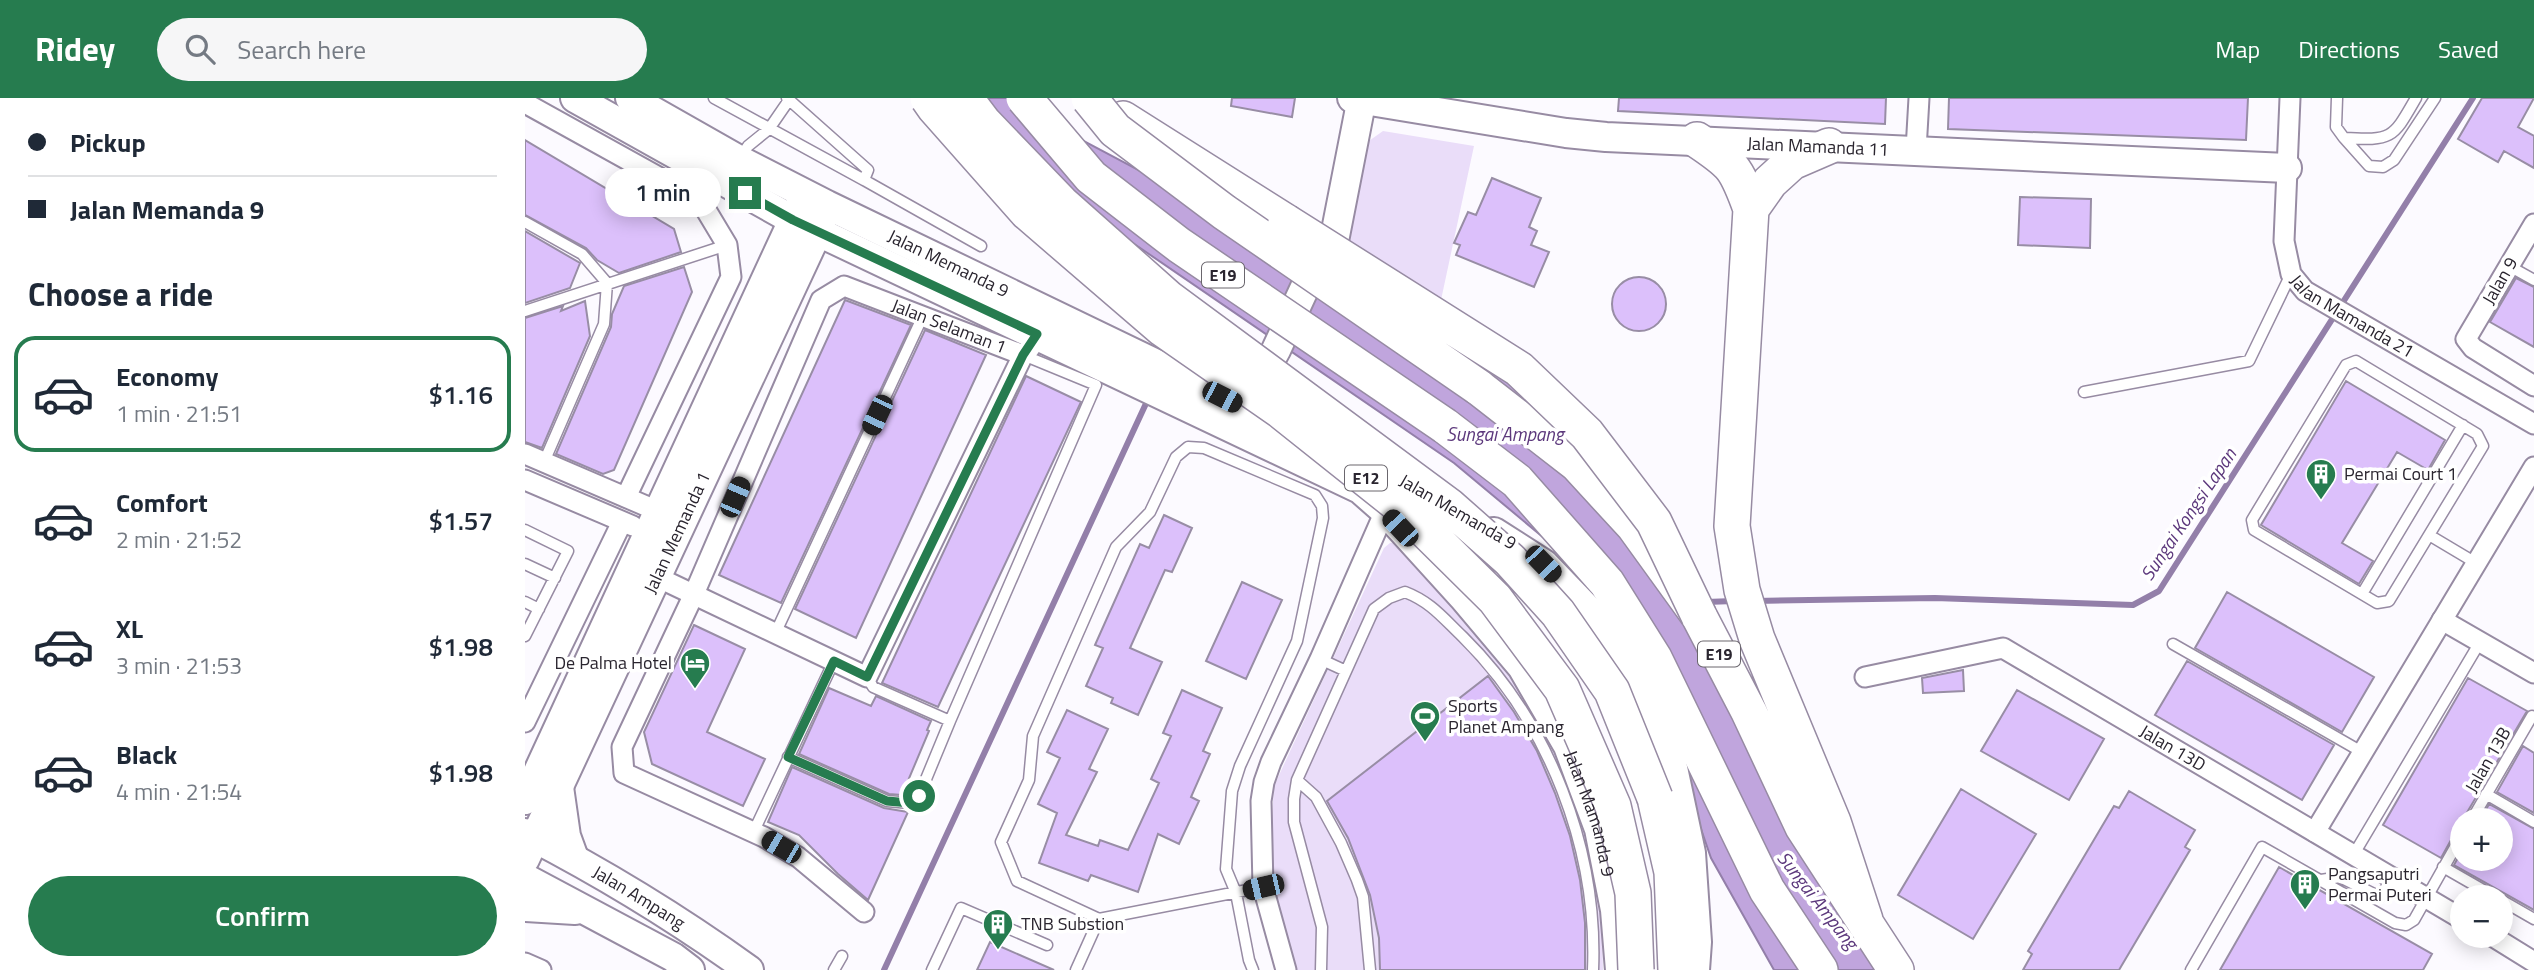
<!DOCTYPE html>
<html lang="en">
<head>
<meta charset="utf-8">
<style>
  :root { --surface:#fff; --page:#f6f6f7; --text:#1f2937; --muted:#747a83; --line:#e0e1e3; --accent:#267c4f }
  body { margin:0; font-family:"Titillium Web",sans-serif; background:var(--page); color:var(--text); height:100vh; display:flex; flex-direction:column; font-size:26px; white-space:nowrap }
  * { box-sizing:border-box; margin:0 }
  p { font-size:23px; color:var(--muted) }
  .icon { flex:none; width:38px; height:38px; fill:none; stroke:currentColor; stroke-width:2; stroke-linecap:round; stroke-linejoin:round }
  .map { position:relative; flex:1; overflow:hidden }
  .details { display:flex; flex-direction:column; background:var(--surface); width:525px }
  .details>* { flex:none }
  .guide { display:grid; align-content:center; height:154px; padding:0 28px; background:var(--surface) }
  .tools { position:absolute; left:1925px; top:710px; display:grid; gap:14px }
  .tools a { display:grid; place-items:center; width:63px; height:63px; border-radius:50%; background:var(--surface); box-shadow:0 4px 18px #0003; font-size:35px }
  .end { position:absolute; width:32px; height:32px; margin:-16px; border:9px solid #267c4f; background:#fff; box-shadow:0 0 0 4px #fff }
  .from { border-radius:50% }
  .bubble { position:absolute; height:49px; border-radius:24px; background:var(--surface); box-shadow:0 4px 18px #0003; font-size:23px; font-weight:600; line-height:49px; text-align:center }
  .car { position:absolute; width:21px; height:42px; margin:-21px -10px; border-radius:9px; box-shadow:0 0 5px 2px #0007; background:linear-gradient(#222 24%,#8ab4d8 0 40%,#222 0 76%,#8ab4d8 0 86%,#222 0) }
  .guide b { display:flex; align-items:center; gap:24px; height:66px; font-size:26px }
  .guide b+b { border-top:2px solid var(--line) }
  .guide i { width:18px; height:18px; background:var(--text) }
  ul { padding:0; list-style:none }
  li { display:flex; align-items:center; gap:21px; height:116px; margin:0 14px 10px; padding:0 14px; border:4px solid transparent; border-radius:21px }
  li div { flex:1 }
  li b { display:block; font-size:26px }
  li em { font-style:normal; font-weight:600 }
  li.active { border-color:var(--accent) }
  li>.icon { width:63px; height:63px; stroke-width:1.5 }
  h2 { padding:0 28px; font-size:32px; line-height:84px }
  .action { display:flex; gap:14px; margin-top:auto; padding:14px 28px }
  .action a { flex:1; height:80px; border-radius:42px; background:var(--accent); color:#fff; font-size:28px; font-weight:600; line-height:80px; text-align:center }
  header { display:flex; align-items:center; gap:42px; box-sizing:border-box; height:98px; padding:0 35px; background:var(--accent); color:#fff }
  header strong { font-size:33px }
  nav { display:flex; gap:38px; margin-inline-start:auto; font-size:24px }
  .search { width:490px; height:63px; background:var(--page); display:flex; align-items:center; gap:18px; box-sizing:border-box; padding:0 24px; border-radius:38px; color:var(--muted); font-size:26px }
  main { display:flex; flex:1; min-height:0 }
  .map>svg:first-child { display:block }
  .green { fill:#eaddf9 }
  .water { fill:#c0a5dd; stroke:#937fa9; stroke-width:2 }
  .lines { fill:none; stroke-linecap:round; stroke-linejoin:round }
  .stream { stroke:#937fa9; stroke-width:6 }
  .building { fill:#dcc0fb; stroke:#988da5; stroke-width:2 }
  .lane-casing { stroke:#978ba3; stroke-width:13 }
  .street-casing { stroke:#978ba3; stroke-width:23 }
  .secondary-casing { stroke:#978ba3; stroke-width:32 }
  .highway-casing { stroke:#978ba3; stroke-width:38 }
  .lane { stroke:#fff; stroke-width:10 }
  .street { stroke:#fff; stroke-width:19 }
  .secondary { stroke:#fff; stroke-width:28 }
  .highway { stroke:#fff; stroke-width:35 }
  .highway-bridge-casing { stroke:#978ba3; stroke-width:38; stroke-linecap:butt }
  .highway-bridge { stroke:#fff; stroke-width:35 }
  .route { stroke:#267c4f; stroke-width:9 }
  .labels { text-anchor:middle; stroke-width:7; stroke-linejoin:round; paint-order:stroke }
  .shield { fill:#fff; stroke:#6a666d; stroke-width:2 }
  .shield-label { font-size:16px; font-weight:bold; fill:#2a252f }
  .street-label { font-size:18px; fill:#2a252f; stroke:#fff }
  .poi-label { font-size:18px; fill:#2a252f; stroke:#fff; text-anchor:start }
  .water-label { font-size:19px; font-style:italic; fill:#5c387c; stroke:#fff }
</style>
</head>
<body>
<header>
<strong>Ridey</strong>
<div class="search"><svg class="icon" aria-label="search" viewBox="0 0 24 24"><circle cx="10" cy="10" r="6"/><path d="M15 15l6 6"/></svg>Search here</div>
<nav><a>Map</a><a>Directions</a><a>Saved</a></nav>
</header>
<main>
<section class="details">
<div class="guide">
<b><i class="from"></i>Pickup</b>
<b><i></i>Jalan Memanda 9</b>
</div>
<h2>Choose a ride</h2>
<ul>
<li class="active"><svg class="icon" aria-label="car" viewBox="0 0 24 24"><path d="M5 17H2v-5l4-1 3-4h7l3 4 3 1v5h-3M9 17h6M6 11h13"/><circle cx="7" cy="17" r="2"/><circle cx="17" cy="17" r="2"/></svg><div><b>Economy</b><p>1 min · 21:51</p></div><em>$1.16</em></li>
<li><svg class="icon" aria-label="car" viewBox="0 0 24 24"><path d="M5 17H2v-5l4-1 3-4h7l3 4 3 1v5h-3M9 17h6M6 11h13"/><circle cx="7" cy="17" r="2"/><circle cx="17" cy="17" r="2"/></svg><div><b>Comfort</b><p>2 min · 21:52</p></div><em>$1.57</em></li>
<li><svg class="icon" aria-label="car" viewBox="0 0 24 24"><path d="M5 17H2v-5l4-1 3-4h7l3 4 3 1v5h-3M9 17h6M6 11h13"/><circle cx="7" cy="17" r="2"/><circle cx="17" cy="17" r="2"/></svg><div><b>XL</b><p>3 min · 21:53</p></div><em>$1.98</em></li>
<li><svg class="icon" aria-label="car" viewBox="0 0 24 24"><path d="M5 17H2v-5l4-1 3-4h7l3 4 3 1v5h-3M9 17h6M6 11h13"/><circle cx="7" cy="17" r="2"/><circle cx="17" cy="17" r="2"/></svg><div><b>Black</b><p>4 min · 21:54</p></div><em>$1.98</em></li>
</ul>
<div class="action"><a>Confirm</a></div>
</section>
<div class="map">
<svg width="2009" height="872" viewBox="0 0 2009 872">
  <rect width="100%" height="100%" fill="#fcfaff"/>
  <!-- green -->
  <path class="green" d="M858 33 949 48 916 202 816 164 841 45Z
    M873 444 993 570 1050 689 1073 783 1077 828 1078 872H768L752 828 744 766 749 688 859 450 865 445Z"/>
  <!-- water -->
  <path class="water" d="M455 0H483L534 30 974 263 1018 297 1374 872H1249L1186 760 1130 598 1076 498 1019 440 929 365 602 141 491 46Z"/>
  <g class="lines">
    <!-- stream -->
    <path class="stream" d="M1230 503 1410 500 1608 507 1634 493 1948 0
      M1181 504 1209 503
      M359 872 624 299"/>
  </g>
  <!-- building -->
  <path class="building" d="M707 0H770L767 19 706 8Z
    M1094 0H1361L1360 26 1093 13Z
    M1424 0H1723L1721 42 1423 31Z
    M1957 0H2009L1993 29 2009 38V70L1979 53 1973 64 1933 41Z
    M0 42 149 131 156 154 94 175 72 162 61 150 0 117Z
    M967 80 1016 100 1004 129 1012 133 1006 147 1024 154 1009 189 931 157 935 147 929 145 943 114 951 117Z
    M1495 99 1566 101 1565 150 1493 147Z
    M0 133 55 165 45 190 0 205Z
    M159 169 167 194 89 372 78 376 31 356 86 229 87 216 99 188Z
    M1087 206a27 27 0 1 1 54 0a27 27 0 1 1-54 0Z
    M1991 180 2009 189V249L1965 224Z
    M320 202 386 227 256 505 194 477Z
    M60 203 65 238 17 350 0 344V220L38 208 36 213Z
    M400 232 461 257 331 540 270 511Z
    M501 278 556 304 413 609 357 585Z
    M1821 283 1920 342 1903 372 1872 354 1817 445 1848 463 1834 486 1736 427Z
    M639 417 667 430 647 474 640 472 605 550 637 564 613 617 586 605 588 600 561 588 578 550 570 547 615 446 624 450Z
    M717 484 757 502 721 581 681 563Z
    M1702 494 1849 579 1817 634 1670 550Z
    M169 527 220 551 182 634 240 661 218 708 127 666 119 634Z
    M1662 563 1809 647 1777 702 1630 617Z
    M1438 572 1439 593 1398 595 1397 580Z
    M963 578 989 614 1012 653 1030 695 1045 738 1055 782 1060 825V872H855L854 840 845 797 823 740 802 703Z
    M1943 580 2002 613 1937 723V730L1931 733 1916 760 1858 727Z
    M304 590 346 608 351 598 406 623 402 632 404 633 377 697 364 696 274 656Z
    M657 592 697 610 678 653 685 656 666 699 674 703 654 746 633 736 613 794 566 777 563 783 514 765 532 715 513 706 535 660 522 654 542 612 583 631 564 671 572 674 541 737 573 748 575 742 603 752 634 685 626 681 646 638 638 635Z
    M1492 592 1579 641 1544 702 1456 653Z
    M1998 648 2009 655V715L1972 694Z
    M267 669 359 710 383 714 343 802 313 776 274 737 243 724Z
    M1436 691 1511 736 1448 841 1373 797Z
    M1604 693 1670 732 1660 749 1665 752 1594 872H1498L1507 856 1503 853 1589 708 1594 710Z
    M1964 706 2009 731V812L1929 767 1937 752V761H1976V723H1955Z
    M1754 769 1907 856 1898 872H1695Z
    M465 844 529 872H452Z"/>
  <g class="lines">
    <!-- lane casing -->
    <g class="lane-casing">
      <path id="lane" d="M189 0 339 82
        M262 0 343 72 339 82 456 148
        M1812 0 1811 29 1819 40C1868 43 1868 40 1891 0
        M1819 40 1844 68 1858 69 1869 62 1910 0
        M215 60 223 48 244 31 264 2
        M0 124 57 156 82 185 79 226 19 364
        M1984 168 2009 182
        M0 213 202 147
        M1831 263 1952 336 1958 348 1864 503 1852 505 1729 432 1727 422 1821 267Z
        M1559 294 1724 263 1766 176
        M0 432 43 453 0 538
        M1904 437 1951 465
        M0 466 30 480
        M1837 496 1938 327
        M0 504 14 511
        M250 536 397 220
        M1648 546 1837 654
        M795 561 821 573
        M342 579 348 589 425 623 571 287 498 257
        M263 659 362 703 385 705 394 698 425 623
        M772 682 791 699 816 745 832 782 838 799 845 872
        M1961 696 2009 724
        M1946 723 2007 618 2009 619
        M229 733 309 563
        M1829 756 1955 544
        M1918 769 1972 800
        M1796 782 1815 779 1855 799 1868 779
        M1976 802 2009 821
        M309 872 317 858
        M407 872 436 810 522 847
        M551 872 574 821
        M728 872 724 862 711 795 701 771 707 693 715 668 772 543 798 420 797 408 790 397 679 350 663 349 651 359 625 414 591 449 508 638 504 682 476 744 492 783 574 821 738 789
        M796 872 797 829 769 724V701L772 682 849 511 864 500 880 494C906 504 918 520 938 539 1024 624 1073 751 1068 872
        M1666 872 1737 749 1870 825 1881 827 1889 822 1937 737"/>
    </g>
    <!-- street casing -->
    <g class="street-casing">
      <g id="street">
        <path id="s1" d="M1765 0 1759 143 1766 176 1780 193 2009 326"/>
        <path d="M0 5 175 102 202 147 206 179 101 399"/>
        <path d="M1391 52 1394 0"/>
        <path d="M2009 126 1941 241 1948 250 2009 288"/>
        <path d="M0 356 135 414"/>
        <path d="M0 382 108 428"/>
        <path d="M132 479 342 579 498 257 505 250"/>
        <path d="M1917 522 2009 575"/>
        <path id="s2" d="M1340 579 1478 550 1937 821"/>
        <path d="M0 624 97 424"/>
        <path d="M1790 734 2009 369"/>
        <path id="s3" d="M339 814 273 759 239 739 99 675 97 649 169 496 296 202 319 188 498 257"/>
        <path d="M1967 838 2009 864"/>
        <path d="M0 865 16 872"/>
        <path d="M761 872 738 789 736 703 739 684 746 664 795 561 860 413"/>
      </g>
    </g>
    <!-- secondary casing -->
    <g class="secondary-casing">
      <g id="secondary">
        <path id="s4" d="M50 0 268 122 835 391 860 413 938 499 997 569 1043 648 1074 731 1090 812 1095 872"/>
        <path id="s5" d="M105 0 214 62 302 107 758 327"/>
        <path id="s6" d="M827 0 1041 35 1081 39 1762 70"/>
        <path d="M731 289 751 252 794 159 809 143 837 0"/>
        <path d="M969 434 1019 466 1067 516 1113 587 1147 665 1166 755 1172 844 1170 872"/>
        <path d="M34 689 41 738 49 760"/>
        <path d="M0 702 276 105"/>
        <path id="s7" d="M0 735C78 775 153 821 224 872"/>
        <path id="s8" d="M0 761 293 133 299 116"/>
        <path d="M0 780 148 859 165 872"/>
        <path d="M0 809 50 812"/>
      </g>
    </g>
    <!-- highway casing -->
    <g class="highway-casing">
      <path id="highway" d="M598 21 761 124
        M1172 42C1208 66 1211 69 1226 111L1207 428 1217 492 1232 541 1308 724 1340 822
        M1226 111 1245 84 1267 64 1304 48
        M953 289 1052 366 1109 428 1174 518 1224 614 1278 729 1371 872
        M920 328 992 383 1082 485 1129 560 1242 792 1295 872
        M1130 700 1147 774 1151 872"/>
    </g>
    <!-- lane -->
    <use href="#lane" class="lane"/>
    <!-- street -->
    <use href="#street" class="street"/>
    <!-- secondary -->
    <use href="#secondary" class="secondary"/>
    <!-- highway -->
    <use href="#highway" class="highway"/>
    <!-- highway-bridge casing -->
    <g class="highway-bridge-casing">
      <path id="highway-bridge" d="M403 0 410 10 502 114 638 231 756 313 879 411 970 501 1037 591 1088 708 1108 795 1111 872
        M440 0 459 25 536 105 643 200 924 408 985 462 1033 515 1087 593 1130 700
        M499 0 566 79 654 147 920 328
        M564 0 590 32 699 114 953 289
        M761 124 994 271 1062 336 1129 424 1174 518"/>
    </g>
    <!-- highway-bridge -->
    <use href="#highway-bridge" class="highway-bridge"/>
  </g>
  <g class="lines">
    <!-- route -->
    <path class="route" d="M220 95 268 122 512 236 498 257 342 579 309 563 263 659 362 703 385 705 394 698"/>
  </g>
  <!-- icons -->
  <defs>
    <g id="building-pin" transform="scale(1.575)"><path d="M0 17L-7.5 6A9.5 9.5 0 1 1 7.5 6Z" fill="#267c4f" stroke="#fff"/><path d="M-4-6H4V6H1V3H-1V6H-4ZM-2.5-4.3h1.7v1.8h-1.7ZM.8-4.3h1.7v1.8H.8ZM-2.5-1h1.7V.8h-1.7ZM.8-1h1.7V.8H.8Z" fill="#fff"/></g>
    <g id="hotel-pin" transform="scale(1.575)"><path d="M0 17L-7.5 6A9.5 9.5 0 1 1 7.5 6Z" fill="#267c4f" stroke="#fff"/><path d="M-6-4.5h1.5V1H6V5H4.5V3h-9V5H-6ZM-4 0a1.8 1.8 0 1 1 3.6 0ZM.5 0V-2.5h3Q6-2.5 6 0Z" fill="#fff"/></g>
    <g id="stadium-pin" transform="scale(1.575)"><path d="M0 17L-7.5 6A9.5 9.5 0 1 1 7.5 6Z" fill="#267c4f" stroke="#fff"/><path d="M0-5a6.5 5 0 1 0 0 10a6.5 5 0 1 0 0-10ZM-3.5-1.8h7v3.6h-7Z" fill="#fff"/></g>
  </defs>
  <g fill-rule="evenodd">
    <use href="#building-pin" x="1796" y="376"/>
    <use href="#hotel-pin" x="170" y="565"/>
    <use href="#stadium-pin" x="900" y="618"/>
    <use href="#building-pin" x="1780" y="786"/>
    <use href="#building-pin" x="473" y="826"/>
  </g>
  <g class="labels">
    <!-- shield labels -->
    <g class="shield">
      <rect x="677" y="164.5" width="42" height="25" rx="5"/>
      <rect x="820" y="367.5" width="42" height="25" rx="5"/>
      <rect x="1173" y="543.5" width="42" height="25" rx="5"/>
    </g>
    <g class="shield-label">
      <text x="698" y="183">E19</text>
      <text x="841" y="386">E12</text>
      <text x="1194" y="562">E19</text>
    </g>
    <!-- street labels -->
    <g class="street-label">
      <text dy="6" stroke="none"><textPath href="#s6" startOffset="469">Jalan Mamanda 11</textPath></text>
      <text dy="6" stroke="none"><textPath href="#s5" startOffset="359">Jalan Memanda 9</textPath></text>
      <text transform="translate(1975 183) rotate(-60)" y="6">Jalan 9</text>
      <text dy="6" stroke="none"><textPath href="#s1" startOffset="252">Jalan Mamanda 21</textPath></text>
      <text dy="6" stroke="none"><textPath href="#s3" startOffset="934">Jalan Selaman 1</textPath></text>
      <text transform="translate(933 414) rotate(30)" y="6">Jalan Memanda 9</text>
      <text dy="6" stroke="none"><textPath href="#s8" startOffset="360">Jalan Memanda 1</textPath></text>
      <text dy="6" stroke="none"><textPath href="#s2" startOffset="338">Jalan 13D</textPath></text>
      <text transform="translate(1963 662) rotate(-60)" y="6">Jalan 13B</text>
      <text dy="6" stroke="none"><textPath href="#s4" startOffset="1281">Jalan Mamanda 9</textPath></text>
      <text dy="6" stroke="none"><textPath href="#s7" startOffset="131">Jalan Ampang</textPath></text>
    </g>
    <!-- poi labels -->
    <g class="poi-label">
      <text x="1819" y="382">Permai Court 1</text>
      <text x="147" y="571" text-anchor="end">De Palma Hotel</text>
      <text x="923" y="614">Sports<tspan x="923" dy="21">Planet Ampang</tspan></text>
      <text x="1803" y="782">Pangsaputri<tspan x="1803" dy="21">Permai Puteri</tspan></text>
      <text x="496" y="832">TNB Substion</text>
    </g>
    <!-- water labels -->
    <g class="water-label">
      <text x="980" y="343">Sungai Ampang</text>
      <text transform="translate(1663 416) rotate(-56)" y="7">Sungai Kongsi Lapan</text>
      <text transform="translate(1293 802) rotate(52)" y="7">Sungai Ampang</text>
    </g>
  </g>
</svg>
<div class="tools">
<a>+</a>
<a>−</a>
</div>
<i class="end from" style="left:394px;top:698px"></i>
<i class="end" style="left:220px;top:95px"></i>
<div class="bubble" style="left:80px;top:70px;width:116px">1 min</div>
<i class="car" style="left:697px;top:299px;rotate:117deg"></i>
<i class="car" style="left:352px;top:317px;rotate:205deg"></i>
<i class="car" style="left:210px;top:399px;rotate:23deg"></i>
<i class="car" style="left:875px;top:430px;rotate:317deg"></i>
<i class="car" style="left:1018px;top:466px;rotate:136deg"></i>
<i class="car" style="left:256px;top:749px;rotate:300deg"></i>
<i class="car" style="left:738px;top:789px;rotate:257deg"></i>
</div>
</main>
</body>
</html>
